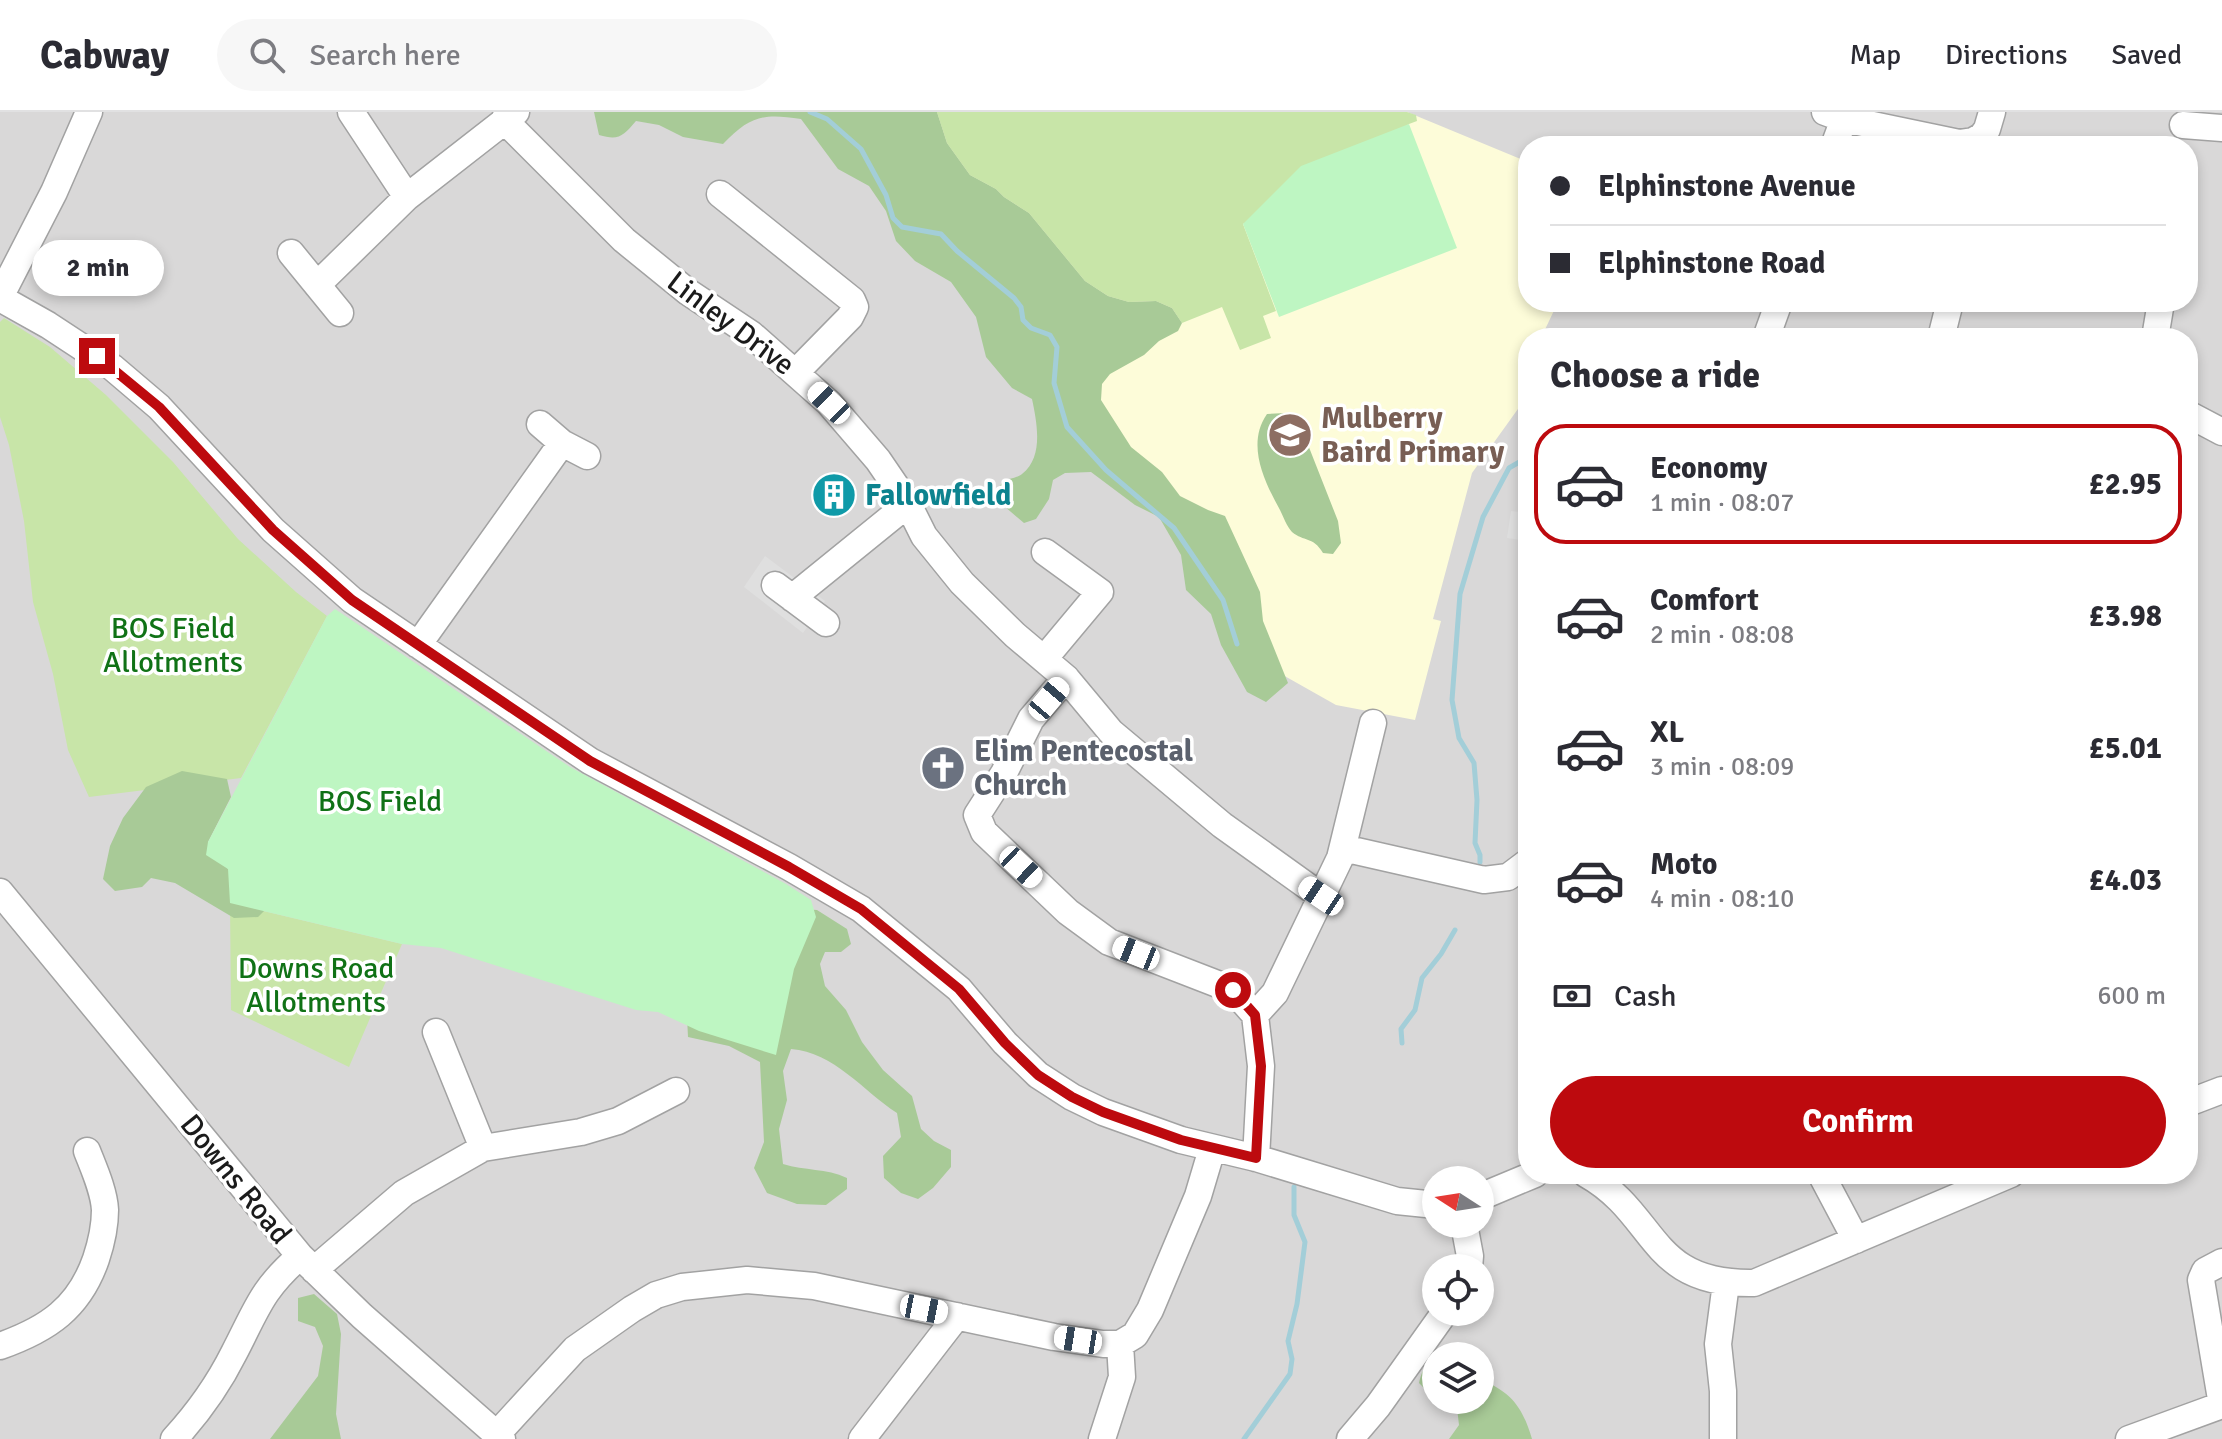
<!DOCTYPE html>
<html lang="en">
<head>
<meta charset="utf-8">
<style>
  :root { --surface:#fff; --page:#f7f7f7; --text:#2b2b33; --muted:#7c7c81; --line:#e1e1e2; --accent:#bd0a0e }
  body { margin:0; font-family:Signika,sans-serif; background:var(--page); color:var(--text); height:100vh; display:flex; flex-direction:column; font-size:30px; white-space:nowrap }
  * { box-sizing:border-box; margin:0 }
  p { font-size:26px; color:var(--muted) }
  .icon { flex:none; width:44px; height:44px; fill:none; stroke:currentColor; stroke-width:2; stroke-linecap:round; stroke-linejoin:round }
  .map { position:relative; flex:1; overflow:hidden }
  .panel { position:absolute; left:1518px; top:216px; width:680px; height:856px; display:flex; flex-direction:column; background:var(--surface); border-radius:32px; box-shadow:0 4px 12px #0003 }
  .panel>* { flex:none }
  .hud { position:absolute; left:1518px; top:24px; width:680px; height:176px; border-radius:32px; box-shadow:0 4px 12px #0003; display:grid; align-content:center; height:176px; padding:0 32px; background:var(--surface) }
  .needle { width:52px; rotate:282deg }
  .tools { position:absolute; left:1422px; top:1054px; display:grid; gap:16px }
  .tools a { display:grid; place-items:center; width:72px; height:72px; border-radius:50%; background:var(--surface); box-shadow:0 4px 12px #0003; font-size:40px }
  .end { position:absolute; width:36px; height:36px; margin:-18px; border:10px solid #bd0a0e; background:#fff; box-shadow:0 0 0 4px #fff }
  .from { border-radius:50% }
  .bubble { position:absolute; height:56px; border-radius:28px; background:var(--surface); box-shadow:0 4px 12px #0003; font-size:26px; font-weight:700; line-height:56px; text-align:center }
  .car { position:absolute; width:24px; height:48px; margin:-24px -12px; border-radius:10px; box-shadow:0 0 6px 2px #0007; background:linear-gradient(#fff 24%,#345 0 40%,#fff 0 76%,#345 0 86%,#fff 0) }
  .hud b { display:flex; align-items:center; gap:28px; height:76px; font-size:30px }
  .hud b+b { border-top:2px solid var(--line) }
  .hud i { width:20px; height:20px; background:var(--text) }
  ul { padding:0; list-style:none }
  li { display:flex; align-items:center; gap:24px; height:120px; margin:0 16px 12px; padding:0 16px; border:4px solid transparent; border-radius:32px }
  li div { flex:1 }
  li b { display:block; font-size:30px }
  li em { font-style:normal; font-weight:700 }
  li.selected { border-color:var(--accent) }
  li>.icon { width:72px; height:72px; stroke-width:1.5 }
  h2 { padding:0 32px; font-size:36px; line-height:96px }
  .pay { display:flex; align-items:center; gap:20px; height:88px; padding:0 32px; font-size:30px }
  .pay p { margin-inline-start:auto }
  .primary-button { display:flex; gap:16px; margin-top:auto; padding:16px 32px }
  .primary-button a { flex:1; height:92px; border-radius:48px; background:var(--accent); color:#fff; font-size:32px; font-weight:700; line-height:92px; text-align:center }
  header { display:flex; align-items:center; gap:48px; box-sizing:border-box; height:112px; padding:0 40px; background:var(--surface); border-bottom:2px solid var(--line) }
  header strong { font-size:38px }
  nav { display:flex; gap:44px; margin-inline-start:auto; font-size:28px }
  .search { width:560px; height:72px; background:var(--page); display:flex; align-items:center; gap:20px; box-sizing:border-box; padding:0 28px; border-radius:44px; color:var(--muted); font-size:30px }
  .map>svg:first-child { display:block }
  .residential { fill:#d9d8d8; fill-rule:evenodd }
  .education { fill:#fdfcd9 }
  .grass { fill:#c8e5a8 }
  .forest { fill:#a8ca97 }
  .park { fill:#bef6c2 }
  .parking { fill:#dfdfdf }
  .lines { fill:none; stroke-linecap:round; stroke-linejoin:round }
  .stream { stroke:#a3ced8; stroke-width:5 }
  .minor-casing { stroke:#a2a2a2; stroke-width:29 }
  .minor { stroke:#fff; stroke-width:26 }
  .route { stroke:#bd0a0e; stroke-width:10 }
  .labels { text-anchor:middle; stroke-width:7; stroke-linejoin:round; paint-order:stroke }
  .street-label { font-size:30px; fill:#1b1b1b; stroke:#fff }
  .education-label { font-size:30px; font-weight:bold; fill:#785e54; stroke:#fff; text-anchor:start }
  .culture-label { font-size:30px; font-weight:bold; fill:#0d838f; stroke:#fff; text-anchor:start }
  .park-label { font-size:30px; fill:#107216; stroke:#fff }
  .worship-label { font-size:30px; font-weight:bold; fill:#5b616d; stroke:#fff; text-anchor:start }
</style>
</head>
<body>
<header>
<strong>Cabway</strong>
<div class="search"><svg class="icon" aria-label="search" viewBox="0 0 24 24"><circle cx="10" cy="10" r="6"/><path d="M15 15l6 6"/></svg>Search here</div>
<nav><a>Map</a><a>Directions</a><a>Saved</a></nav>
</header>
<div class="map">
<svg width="2222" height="1327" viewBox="0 0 2222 1327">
  <rect width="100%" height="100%" fill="#ece8e1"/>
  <!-- residential -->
  <path class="residential" d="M0 0H2222V1327H0ZM1528 34H2188V190H1528ZM1528 226H2188V1062H1528ZM1436 1068H1480V1112H1436ZM1436 1156H1480V1200H1436ZM1436 1244H1480V1288H1436Z"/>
  <!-- education -->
  <path class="education" d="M869 0H1407L1528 50V190H1558L1541 226H1528V283L1472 361 1433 507 1441 509 1415 608 1336 593 1249 544 1204 418 1107 358Z"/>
  <!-- grass -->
  <path class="grass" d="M937 0H1407L1416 3 1417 9 1409 12 1243 112 1276 199 1263 204 1271 226 1240 238 1222 195 1182 211 1172 196 1156 189 1129 190 1108 184 1085 169 1029 101 1004 85 996 77 970 63 947 31Z
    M4 206 50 235 106 283 173 350 238 427 296 480 327 504 241 666 89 685 68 638 53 562 33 490 24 409 9 333 0 305V210Z
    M230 791 402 832 349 955 231 898Z"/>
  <!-- forest -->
  <path class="forest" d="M594 0H937L947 31 970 63 996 77 1004 85 1029 101 1085 169 1108 184 1129 190 1156 189 1172 196 1182 211 1178 219 1159 229 1144 243 1110 262 1102 272 1101 288 1131 335 1162 360 1180 384 1208 398 1225 404 1260 480 1263 509 1288 571 1266 590 1247 580 1221 533 1211 502 1186 478 1181 443 1159 405 1135 393 1091 360 1065 361 1053 368 1049 387 1036 407 1024 411 1004 394 997 379 1003 369C1008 367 1017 366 1022 362 1044 345 1037 311 1032 287L1012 276 986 245 976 205 951 170 915 149 896 129 886 99 869 74 838 57 801 7C763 1 750 4 723 32L683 25 659 13 636 9C623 24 619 29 599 23Z
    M1286 301 1301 315 1338 409 1341 431 1333 442 1323 441C1313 424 1304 430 1292 420 1287 415 1283 404 1280 398 1264 369 1246 332 1267 302Z
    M182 659 227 667 231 685 208 730 228 757 270 793 258 805 234 806 175 771 151 766 142 775 115 779 103 767 110 734 123 706 146 675Z
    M802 797 817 798 847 817 851 832 841 840H825L820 852 825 874 846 898 862 930 883 958 912 984 921 1017 934 1029 951 1038V1055L933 1076 918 1087 901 1081 884 1066 883 1044 901 1025 897 1001C863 979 834 940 791 937L783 959 787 988 779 1017 783 1052C805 1059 826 1056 847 1066V1077L826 1093 797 1092 767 1081 754 1056 764 1030 760 950 729 934 688 925 687 905Z
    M314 1182 337 1202 341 1222 336 1302 341 1327H270L318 1264 323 1234 315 1215 298 1209V1186Z
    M1454 1238 1455 1244H1436V1288L1419 1271C1424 1250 1432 1243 1454 1238Z
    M1480 1267C1512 1281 1522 1294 1532 1327H1449L1459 1313 1457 1296 1436 1288H1480Z"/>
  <!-- park -->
  <path class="park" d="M1409 12 1457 136 1279 205 1243 112 1301 54Z
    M335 497 570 655 786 772 811 788 816 805 794 857 776 943 699 919 658 900 636 898 441 836 402 832 230 791 228 757 206 743 208 730 327 504Z"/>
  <!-- parking -->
  <path class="parking" d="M1511 399 1528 401V429L1507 426Z
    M765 444 825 489 803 521 744 475Z"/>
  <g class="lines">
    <!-- stream -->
    <path class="stream" d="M810 0 827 7 861 37 886 83 893 106 902 115 941 122 957 139 1014 186 1021 195 1023 208 1031 216 1050 223 1057 235 1054 271 1067 315 1106 358 1174 416 1223 488 1237 532
      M1480 750V743L1475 731 1477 688 1474 651 1459 626 1452 588 1460 482 1483 405 1509 356 1528 345
      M1402 931 1401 917 1415 898 1422 866 1441 842 1455 818
      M1244 1327 1290 1262 1292 1247 1288 1229 1297 1192 1305 1130 1294 1103V1075"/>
    <!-- minor casing -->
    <g class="minor-casing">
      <path id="minor" d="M351 0 407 85
        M1825 0 1844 7 1959 31 1973 29 1982 24
        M504 8 624 128 688 180 751 222 829 291 878 348 908 392 924 424 962 471 1015 523 1066 566 1111 620 1222 713 1321 784
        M2183 13 2222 16
        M1982 24 1987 17 1992 0
        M1834 34 1844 7
        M720 82 852 188 855 195 850 205 796 260
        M291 141 340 201
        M317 173 407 85 516 0
        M0 185 54 80 89 0
        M0 186 48 213 112 255 159 295 273 418 352 488 590 649 789 755 861 797 959 877 1005 931 1038 963 1072 985 1103 1000 1181 1028 1256 1046 1397 1089 1436 1093
        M1766 226 1779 190
        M1941 226 1950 190
        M2155 226 2161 190
        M2188 302 2222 320
        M540 312 562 331 587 344
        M775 473 826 511
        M792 486 908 392
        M418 533 562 331
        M1044 547 1100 480 1045 440
        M1066 566 1031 607 1004 661 977 703 984 720 1068 800 1109 830 1233 878 1255 903
        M1343 736 1484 768 1508 765 1528 750
        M0 780 300 1144 362 1204 502 1327
        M436 920 483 1036
        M2188 991 2222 978
        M1256 1046 1261 954 1255 903 1275 881 1340 746 1373 611
        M1586 1062C1659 1103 1647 1173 1754 1171L2011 1062
        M1821 1062 1856 1128
        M1480 1085 1535 1062
        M1464 1112 1470 1144 1469 1156
        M2222 1150 2205 1159 2201 1168 2222 1293
        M314 1158 404 1081 483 1036 581 1020 618 1009 676 979
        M0 1234C48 1217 79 1196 96 1147 101 1132 105 1114 105 1098 104 1079 94 1057 87 1039
        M497 1322 575 1237 632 1197 656 1183 682 1175 747 1168 814 1174 1054 1225 1103 1232H1120
        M174 1327C197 1302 219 1271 234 1241 257 1197 261 1178 300 1144
        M862 1327 957 1204
        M1102 1327 1122 1265 1120 1232 1135 1223 1150 1198 1198 1084 1212 1037
        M1350 1327 1378 1294 1445 1200
        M1723 1327V1279L1718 1232 1726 1171
        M2129 1327 2222 1293"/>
    </g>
    <!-- minor -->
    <use href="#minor" class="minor"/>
  </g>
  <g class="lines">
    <!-- route -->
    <path class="route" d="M97 244 159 295 273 418 352 488 590 649 789 755 861 797 959 877 1005 931 1038 963 1072 985 1103 1000 1181 1028 1256 1046 1261 954 1255 903 1233 878"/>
  </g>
  <!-- icons -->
  <defs>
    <g id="school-disc" transform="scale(2.3)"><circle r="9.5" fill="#8d6e63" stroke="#fff"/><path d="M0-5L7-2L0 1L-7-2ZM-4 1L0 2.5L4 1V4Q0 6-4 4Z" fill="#fff"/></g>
    <g id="building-disc" transform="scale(2.3)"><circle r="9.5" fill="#0f9aa8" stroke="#fff"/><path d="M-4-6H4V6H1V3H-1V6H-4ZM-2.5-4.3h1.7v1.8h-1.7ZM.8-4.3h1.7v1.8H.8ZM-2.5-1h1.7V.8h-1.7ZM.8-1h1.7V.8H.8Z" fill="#fff"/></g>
    <g id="church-disc" transform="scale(2.3)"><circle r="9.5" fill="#6b7280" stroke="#fff"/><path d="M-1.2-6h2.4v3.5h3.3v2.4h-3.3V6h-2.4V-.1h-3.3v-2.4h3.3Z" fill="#fff"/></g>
  </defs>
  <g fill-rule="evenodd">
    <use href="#school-disc" x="1290" y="323"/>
    <use href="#building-disc" x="834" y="383"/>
    <use href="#church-disc" x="943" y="656"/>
  </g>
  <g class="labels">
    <!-- street labels -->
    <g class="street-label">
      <text transform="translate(731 211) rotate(37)" y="10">Linley Drive</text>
      <text transform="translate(236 1067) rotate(51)" y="10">Downs Road</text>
    </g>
    <!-- education labels -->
    <g class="education-label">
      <text x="1321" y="316">Mulberry<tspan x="1321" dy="34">Baird Primary</tspan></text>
    </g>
    <!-- culture labels -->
    <g class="culture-label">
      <text x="865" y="393">Fallowfield</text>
    </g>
    <!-- park labels -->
    <g class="park-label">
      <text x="173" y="526">BOS Field<tspan x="173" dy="34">Allotments</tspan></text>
      <text x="380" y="699">BOS Field</text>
      <text x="316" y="866">Downs Road<tspan x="316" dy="34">Allotments</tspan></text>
    </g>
    <!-- worship labels -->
    <g class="worship-label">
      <text x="974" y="649">Elim Pentecostal<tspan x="974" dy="34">Church</tspan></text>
    </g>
  </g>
</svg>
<div class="tools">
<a><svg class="needle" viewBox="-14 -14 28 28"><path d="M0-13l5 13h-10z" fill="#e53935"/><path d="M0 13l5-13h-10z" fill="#7c7c81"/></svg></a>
<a><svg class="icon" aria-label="locate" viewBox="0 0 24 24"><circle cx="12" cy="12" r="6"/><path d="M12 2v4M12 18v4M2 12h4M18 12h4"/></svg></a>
<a><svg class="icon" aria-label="layers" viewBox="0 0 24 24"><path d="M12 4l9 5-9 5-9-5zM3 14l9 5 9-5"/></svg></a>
</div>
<i class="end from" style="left:1233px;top:878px"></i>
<i class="end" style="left:97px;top:244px"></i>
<div class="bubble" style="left:32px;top:128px;width:132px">2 min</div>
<i class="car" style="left:829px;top:291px;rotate:314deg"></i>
<i class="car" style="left:1049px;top:587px;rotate:40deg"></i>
<i class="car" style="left:1021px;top:755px;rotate:133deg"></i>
<i class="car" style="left:1321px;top:784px;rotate:304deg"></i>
<i class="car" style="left:1136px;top:841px;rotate:292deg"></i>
<i class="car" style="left:924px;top:1197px;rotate:101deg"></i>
<i class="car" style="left:1078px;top:1228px;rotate:279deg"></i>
<div class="hud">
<b><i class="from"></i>Elphinstone Avenue</b>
<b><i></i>Elphinstone Road</b>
</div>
<section class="panel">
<h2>Choose a ride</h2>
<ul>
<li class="selected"><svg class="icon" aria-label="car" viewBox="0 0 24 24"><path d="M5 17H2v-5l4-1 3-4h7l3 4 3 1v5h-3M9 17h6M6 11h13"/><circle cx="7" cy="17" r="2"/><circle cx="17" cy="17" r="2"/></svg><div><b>Economy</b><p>1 min · 08:07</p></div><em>£2.95</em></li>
<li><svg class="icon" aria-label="car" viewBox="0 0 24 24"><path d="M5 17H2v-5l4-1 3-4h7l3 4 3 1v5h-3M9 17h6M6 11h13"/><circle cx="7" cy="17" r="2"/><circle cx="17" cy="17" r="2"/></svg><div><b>Comfort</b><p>2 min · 08:08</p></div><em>£3.98</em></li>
<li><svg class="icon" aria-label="car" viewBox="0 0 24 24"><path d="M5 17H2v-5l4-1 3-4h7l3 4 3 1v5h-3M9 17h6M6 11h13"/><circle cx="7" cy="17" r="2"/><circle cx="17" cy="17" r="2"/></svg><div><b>XL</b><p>3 min · 08:09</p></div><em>£5.01</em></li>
<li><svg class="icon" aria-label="car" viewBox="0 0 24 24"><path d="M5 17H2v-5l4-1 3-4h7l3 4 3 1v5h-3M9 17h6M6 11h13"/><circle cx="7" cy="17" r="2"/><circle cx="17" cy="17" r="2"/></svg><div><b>Moto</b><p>4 min · 08:10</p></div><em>£4.03</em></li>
</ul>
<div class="pay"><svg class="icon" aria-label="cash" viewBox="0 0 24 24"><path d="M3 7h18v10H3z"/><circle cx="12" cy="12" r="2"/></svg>Cash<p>600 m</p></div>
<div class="primary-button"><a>Confirm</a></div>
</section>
</div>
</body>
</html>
